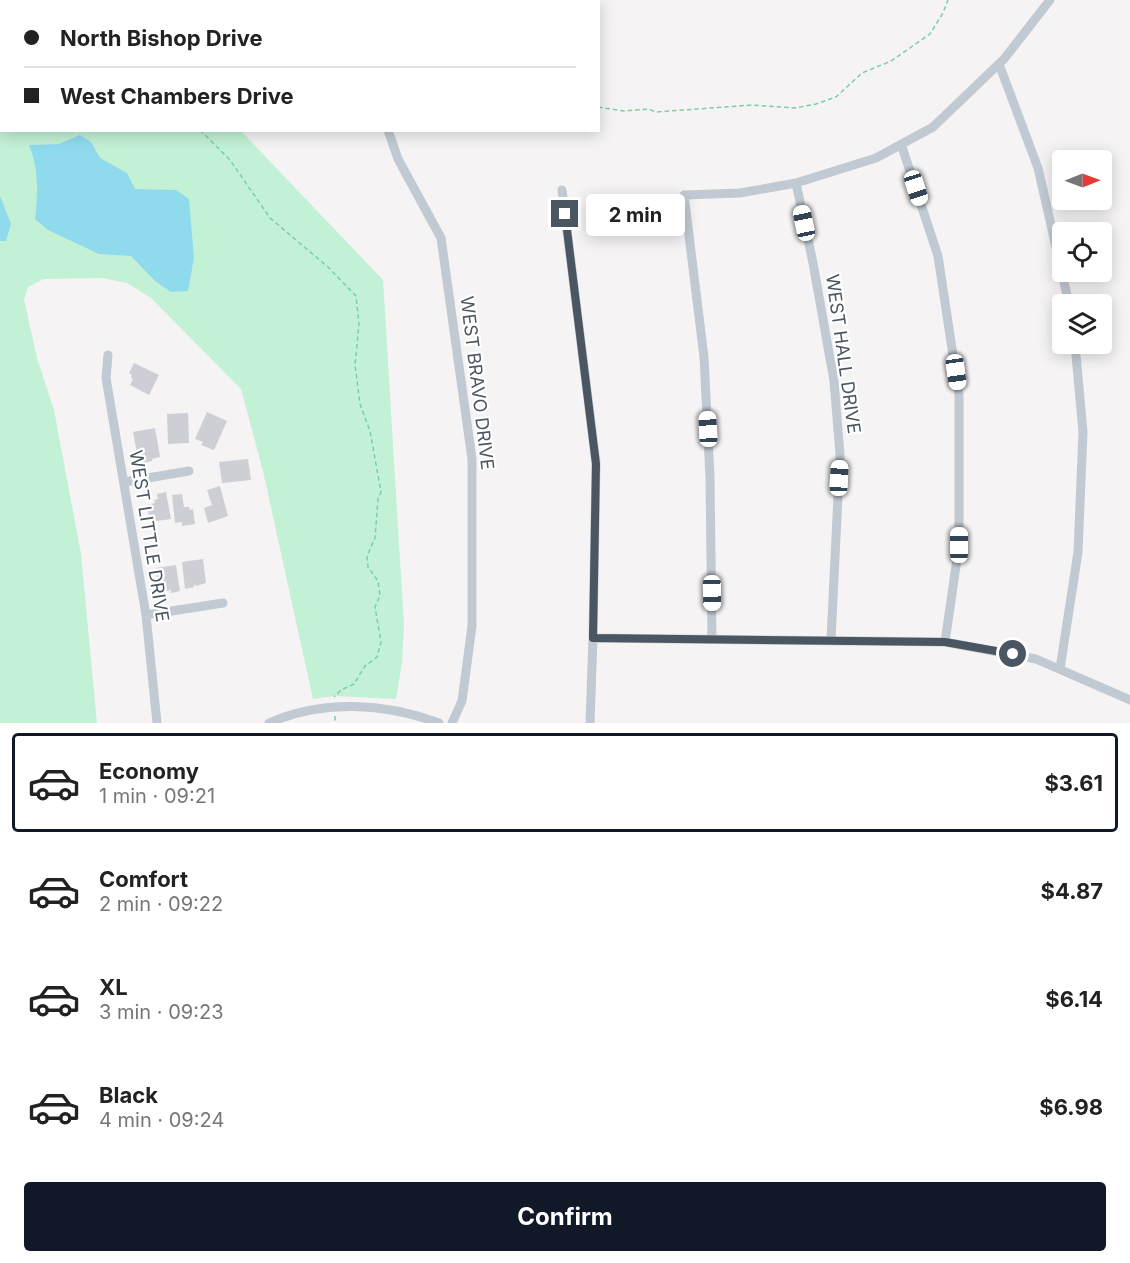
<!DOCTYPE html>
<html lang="en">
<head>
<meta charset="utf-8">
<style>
  :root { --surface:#fff; --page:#f6f6f6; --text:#222; --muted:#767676; --line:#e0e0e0; --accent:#111827 }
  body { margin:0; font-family:Inter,sans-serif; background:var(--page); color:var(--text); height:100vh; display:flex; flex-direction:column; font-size:22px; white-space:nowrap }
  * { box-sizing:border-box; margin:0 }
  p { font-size:20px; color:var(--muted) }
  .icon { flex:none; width:33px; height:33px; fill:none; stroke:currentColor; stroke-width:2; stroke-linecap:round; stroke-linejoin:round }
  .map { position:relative; height:723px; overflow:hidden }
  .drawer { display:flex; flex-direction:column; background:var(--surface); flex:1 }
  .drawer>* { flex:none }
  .top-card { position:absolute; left:0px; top:0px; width:600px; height:132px; box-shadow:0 3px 15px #0003; display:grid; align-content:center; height:132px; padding:0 24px; background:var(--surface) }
  .needle { width:39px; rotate:89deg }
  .fabs { position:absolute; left:1052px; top:150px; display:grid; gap:12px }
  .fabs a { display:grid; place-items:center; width:60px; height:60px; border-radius:6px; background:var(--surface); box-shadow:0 3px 15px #0003; font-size:30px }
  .end { position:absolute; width:27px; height:27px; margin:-14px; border:8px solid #4a5661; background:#fff; box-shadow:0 0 0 3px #fff }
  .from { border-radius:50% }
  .bubble { position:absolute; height:42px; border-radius:6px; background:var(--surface); box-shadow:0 3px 15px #0003; font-size:20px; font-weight:700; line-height:42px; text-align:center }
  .car { position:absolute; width:18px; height:36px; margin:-18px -9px; border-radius:8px; box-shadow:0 0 4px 2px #0007; background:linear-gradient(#fff 24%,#345 0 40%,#fff 0 76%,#345 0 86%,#fff 0) }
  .top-card b { display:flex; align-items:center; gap:21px; height:57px; font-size:22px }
  .top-card b+b { border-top:2px solid var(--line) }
  .top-card i { width:15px; height:15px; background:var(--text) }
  ul { padding:10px 0 0; list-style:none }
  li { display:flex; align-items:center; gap:18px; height:99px; margin:0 12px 9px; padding:0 12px; border:3px solid transparent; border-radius:6px }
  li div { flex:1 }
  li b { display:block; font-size:22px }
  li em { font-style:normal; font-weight:700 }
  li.current { border-color:var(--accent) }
  li>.icon { width:54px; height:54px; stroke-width:1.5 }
  .button { display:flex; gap:12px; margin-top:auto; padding:12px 24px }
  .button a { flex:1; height:69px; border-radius:6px; background:var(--accent); color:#fff; font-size:24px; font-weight:700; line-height:69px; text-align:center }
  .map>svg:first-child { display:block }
  .green { fill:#c3f1d5 }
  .water { fill:#90daee }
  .building { fill:#cdcfd5 }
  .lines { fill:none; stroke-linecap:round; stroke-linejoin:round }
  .path { stroke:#7ad0a6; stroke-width:1.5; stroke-dasharray:4.5 3; stroke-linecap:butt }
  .street { stroke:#c1cad2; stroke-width:9 }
  .route { stroke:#4a5661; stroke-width:8 }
  .labels { text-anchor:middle; stroke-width:4.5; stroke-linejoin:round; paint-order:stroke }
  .street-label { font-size:18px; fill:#4a5661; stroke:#fff }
</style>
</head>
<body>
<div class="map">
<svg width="1130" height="723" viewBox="0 0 1130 723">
  <rect width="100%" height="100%" fill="#f5f3f3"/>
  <!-- green -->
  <path class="green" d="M0 0 138 1 2 2V130L241 131 383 280 404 626 402 662 396 699 334 696 313 699 263 471 241 389 151 298 127 283 102 278 44 279 28 287 24 300 37 358 54 410 81 554 97 723H0Z"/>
  <!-- water -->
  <path class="water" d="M80 135 91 142 100 158 127 173 135 189 176 190 189 199 194 258 188 291 171 292 155 281 131 256 99 254 48 230 35 219C38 193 39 170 29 145L59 144Z
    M0 196 11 224 6 241H0Z"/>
  <!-- building -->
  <path class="building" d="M134 363 159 375 149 395 130 385 133 379 131 378 132 375 129 373Z
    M207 412 227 421 214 450 201 445 203 442 195 439Z
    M188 413 189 443 168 444 167 414Z
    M155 428 160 457 152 459V461L139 464 133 432Z
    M248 459 251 480 222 483 219 462Z
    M220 486 228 516 208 523 204 508 212 505 207 490Z
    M166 492 171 519 150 522 147 505 155 503 154 500 158 499 157 494Z
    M182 494 184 507H189L190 510 193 509 195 524 182 526V522L175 523 172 495Z
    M203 559 206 583 196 586 194 584V587L185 589 182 562Z
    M176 565 180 591 171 593 170 588 169 591H158L156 568Z"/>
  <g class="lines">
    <!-- path -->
    <path class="path" d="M450 0V2
      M70 2 71 0
      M0 36 2 37
      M0 64H2
      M598 107 624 111 649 109 656 112 752 105 795 108 816 104 836 97 862 73 891 61 930 34 943 13 948 0
      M200 130 230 160 270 218 328 267 356 296 359 324 355 365 360 404 370 431 381 492 378 499 375 538 367 556 368 567 378 581 380 596 375 607 381 642 377 657 365 666 354 684 341 690 334 697
      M335 716V723"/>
    <!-- street -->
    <path class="street" d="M221 0V2
      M376 0V2
      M999 64 1038 168 1069 304
      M388 130 398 159 441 238 472 459V626L462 701 452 723
      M901 144 938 256 959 395V545L945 642
      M796 183 813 263 834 381 840 455 831 640
      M562 190 596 463 593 638 590 723
      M108 355 106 378 146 615 157 723
      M124 482 189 471
      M146 615 223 603
      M593 638 945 642 1036 659 1130 700
      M712 639 710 477 704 357 684 195 740 193 796 183 876 158 933 127 1004 59 1050 0
      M1060 669 1078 552 1083 432 1075 344
      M269 723C323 699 385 703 439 723"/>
  </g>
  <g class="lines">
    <!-- route -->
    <path class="route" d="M565 214 596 464 593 638 945 642 1013 654"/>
  </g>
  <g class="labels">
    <!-- street labels -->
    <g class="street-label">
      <text transform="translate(843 354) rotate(82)" y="6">WEST HALL DRIVE</text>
      <text transform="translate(477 383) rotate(83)" y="6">WEST BRAVO DRIVE</text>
      <text transform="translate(149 536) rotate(81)" y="6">WEST LITTLE DRIVE</text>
    </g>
  </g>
</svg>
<div class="fabs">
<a><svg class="needle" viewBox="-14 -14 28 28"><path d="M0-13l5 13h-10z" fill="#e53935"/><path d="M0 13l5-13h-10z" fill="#767676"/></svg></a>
<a><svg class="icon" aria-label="locate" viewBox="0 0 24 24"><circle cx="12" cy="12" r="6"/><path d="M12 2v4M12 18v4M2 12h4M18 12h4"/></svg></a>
<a><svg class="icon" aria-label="layers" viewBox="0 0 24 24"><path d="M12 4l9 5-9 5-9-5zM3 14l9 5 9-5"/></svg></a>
</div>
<i class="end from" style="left:1013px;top:654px"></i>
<i class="end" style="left:565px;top:214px"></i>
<div class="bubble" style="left:586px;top:194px;width:99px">2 min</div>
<i class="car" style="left:916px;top:188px;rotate:162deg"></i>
<i class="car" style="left:804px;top:223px;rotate:348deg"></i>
<i class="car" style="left:956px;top:372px;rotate:172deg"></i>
<i class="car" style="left:708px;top:429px;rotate:357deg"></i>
<i class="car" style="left:839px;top:478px;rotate:3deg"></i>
<i class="car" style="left:959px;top:545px;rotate:0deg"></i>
<i class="car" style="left:712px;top:593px;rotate:179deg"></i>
<div class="top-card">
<b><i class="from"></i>North Bishop Drive</b>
<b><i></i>West Chambers Drive</b>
</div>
</div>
<section class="drawer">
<ul>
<li class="current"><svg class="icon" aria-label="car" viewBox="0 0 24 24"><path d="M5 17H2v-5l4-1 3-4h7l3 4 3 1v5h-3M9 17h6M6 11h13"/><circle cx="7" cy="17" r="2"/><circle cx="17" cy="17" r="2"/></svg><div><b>Economy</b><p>1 min · 09:21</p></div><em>$3.61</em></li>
<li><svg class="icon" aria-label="car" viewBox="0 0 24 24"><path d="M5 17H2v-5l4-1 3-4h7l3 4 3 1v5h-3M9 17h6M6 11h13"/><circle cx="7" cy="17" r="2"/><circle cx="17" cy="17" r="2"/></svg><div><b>Comfort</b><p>2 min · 09:22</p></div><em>$4.87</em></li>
<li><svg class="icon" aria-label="car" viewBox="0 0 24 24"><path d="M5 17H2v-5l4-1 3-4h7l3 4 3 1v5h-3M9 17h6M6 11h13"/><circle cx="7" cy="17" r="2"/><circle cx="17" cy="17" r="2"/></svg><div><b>XL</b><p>3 min · 09:23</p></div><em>$6.14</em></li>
<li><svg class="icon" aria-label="car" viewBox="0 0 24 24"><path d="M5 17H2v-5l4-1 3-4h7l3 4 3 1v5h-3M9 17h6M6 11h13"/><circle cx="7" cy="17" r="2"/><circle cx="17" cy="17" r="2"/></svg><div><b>Black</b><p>4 min · 09:24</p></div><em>$6.98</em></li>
</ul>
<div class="button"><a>Confirm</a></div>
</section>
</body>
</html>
